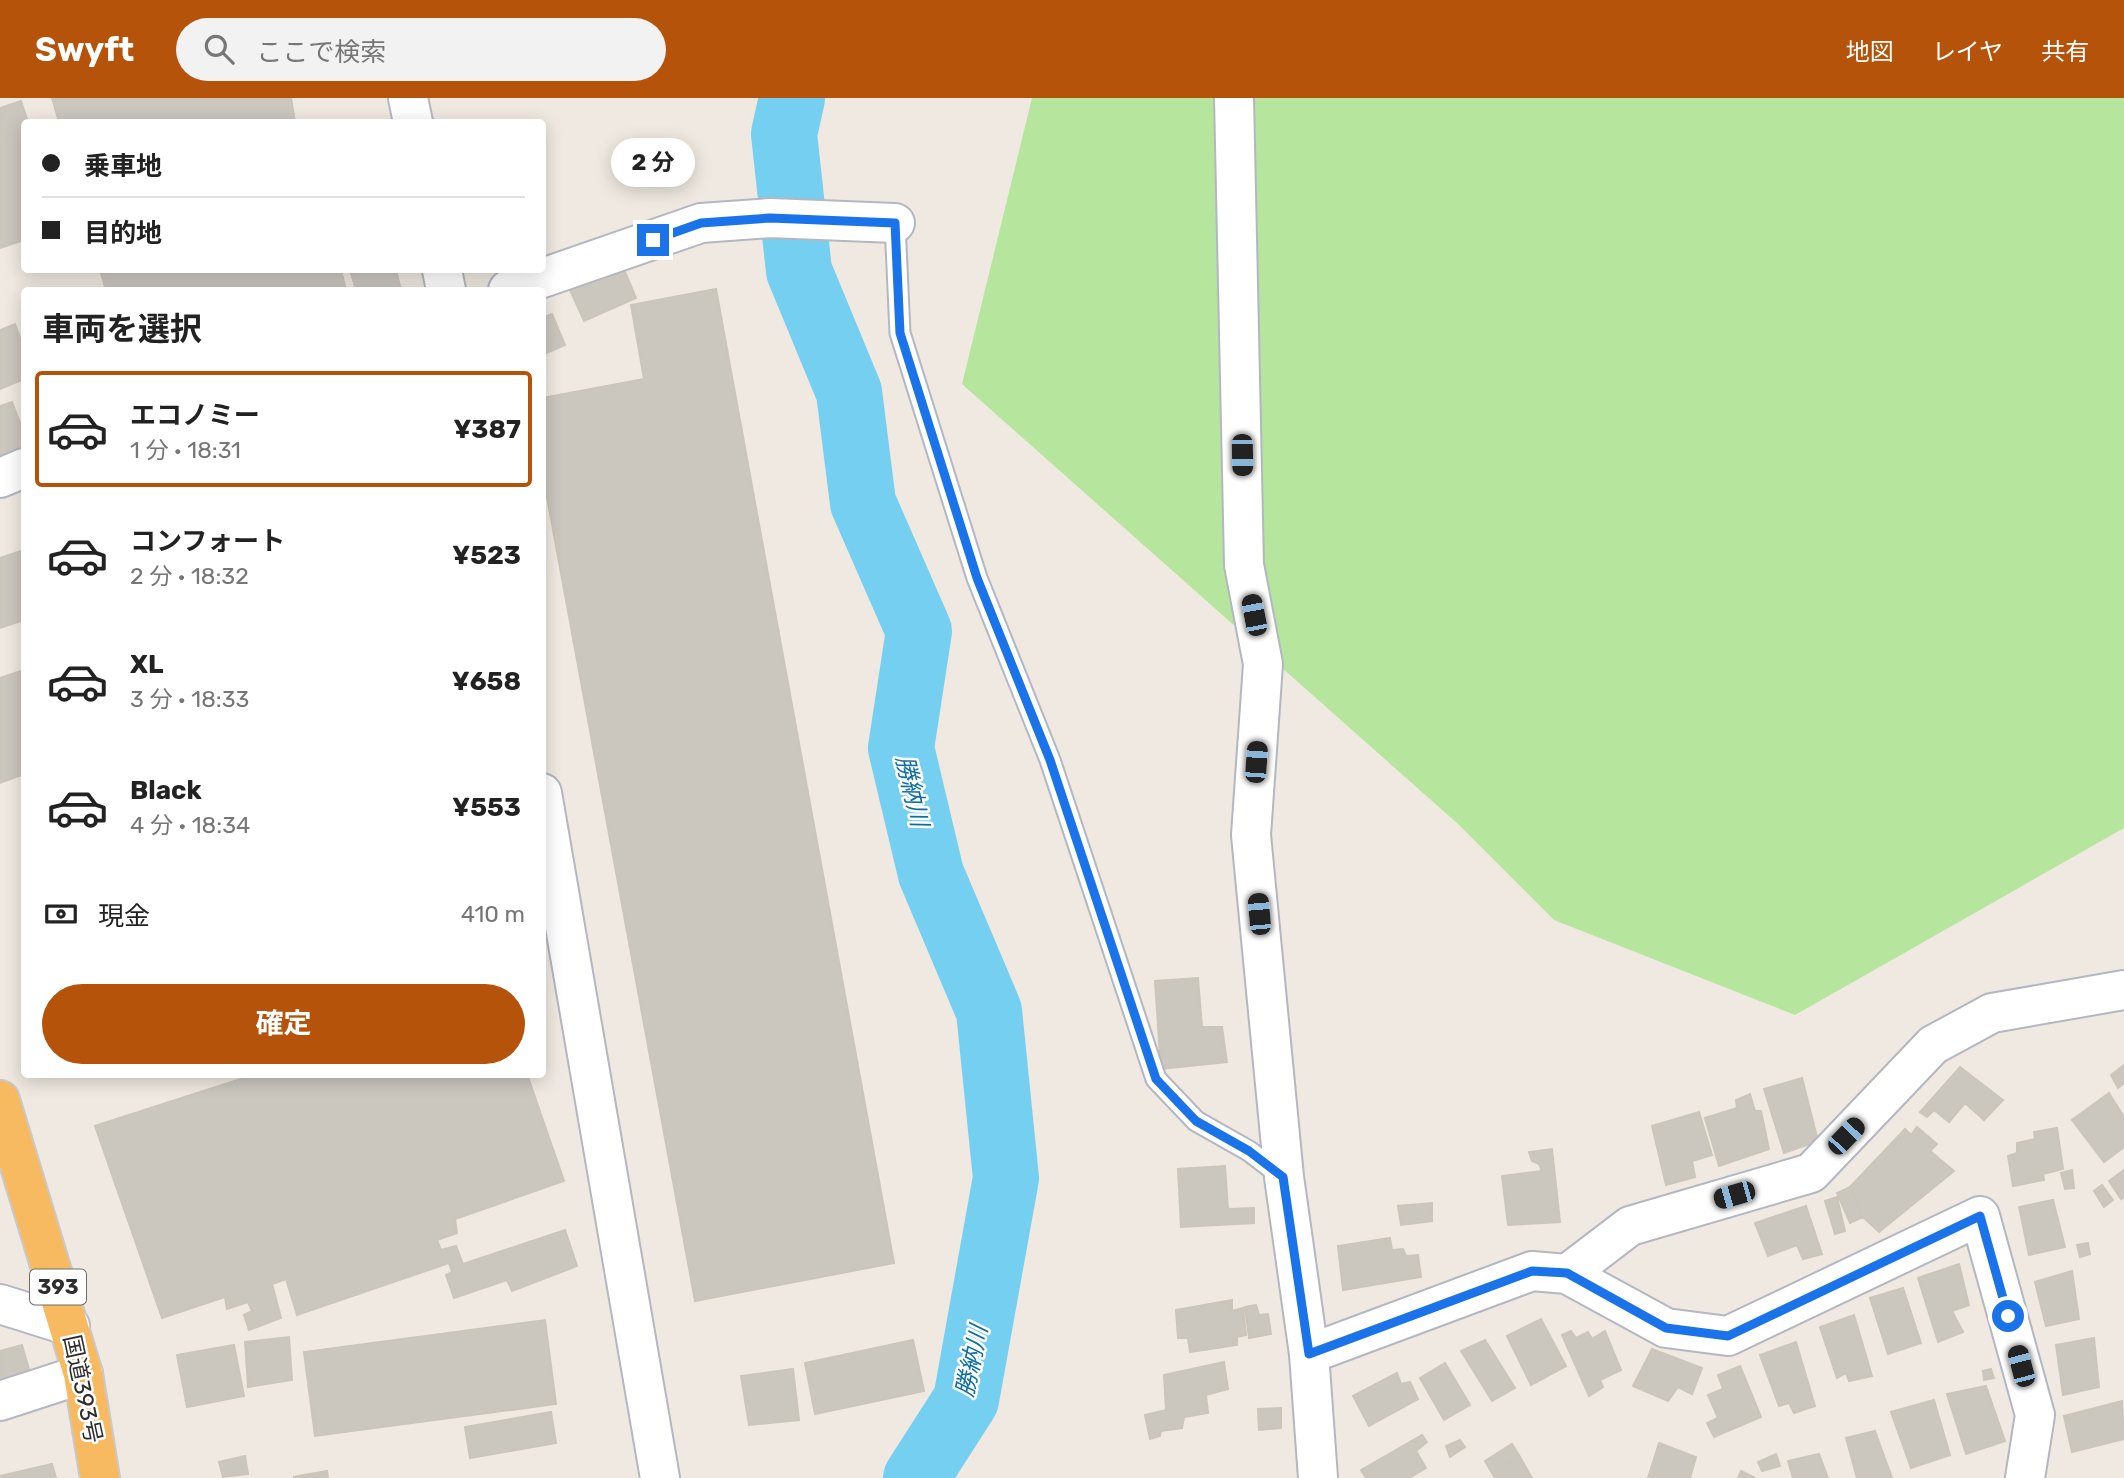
<!DOCTYPE html>
<html lang="ja">
<head>
<meta charset="utf-8">
<style>
  :root { --surface:#fff; --page:#f2f2f2; --text:#222; --muted:#767676; --line:#e0e0e0; --accent:#b45309 }
  body { margin:0; font-family:Rubik,"Noto Sans JP",sans-serif; background:var(--page); color:var(--text); height:100vh; display:flex; flex-direction:column; font-size:26px; white-space:nowrap }
  * { box-sizing:border-box; margin:0 }
  p { font-size:23px; color:var(--muted) }
  .icon { flex:none; width:38px; height:38px; fill:none; stroke:currentColor; stroke-width:2; stroke-linecap:round; stroke-linejoin:round }
  .map { position:relative; flex:1; overflow:hidden }
  .side { position:absolute; left:21px; top:189px; width:525px; height:791px; display:flex; flex-direction:column; background:var(--surface); border-radius:7px; box-shadow:0 4px 18px #0003 }
  .side>* { flex:none }
  .banner { position:absolute; left:21px; top:21px; width:525px; height:154px; border-radius:7px; box-shadow:0 4px 18px #0003; display:grid; align-content:center; height:154px; padding:0 21px; background:var(--surface) }
  .end { position:absolute; width:32px; height:32px; margin:-16px; border:9px solid #1a73e8; background:#fff; box-shadow:0 0 0 4px #fff }
  .from { border-radius:50% }
  .bubble { position:absolute; height:49px; border-radius:24px; background:var(--surface); box-shadow:0 4px 18px #0003; font-size:23px; font-weight:700; line-height:49px; text-align:center }
  .car { position:absolute; width:21px; height:42px; margin:-21px -10px; border-radius:9px; box-shadow:0 0 5px 2px #0007; background:linear-gradient(#222 24%,#8ab4d8 0 40%,#222 0 76%,#8ab4d8 0 86%,#222 0) }
  .banner b { display:flex; align-items:center; gap:24px; height:66px; font-size:26px }
  .banner b+b { border-top:2px solid var(--line) }
  .banner i { width:18px; height:18px; background:var(--text) }
  ul { padding:0; list-style:none }
  li { display:flex; align-items:center; gap:21px; height:116px; margin:0 14px 10px; padding:0 7px; border:4px solid transparent; border-radius:7px }
  li div { flex:1 }
  li b { display:block; font-size:26px }
  li em { font-style:normal; font-weight:700 }
  li.active { border-color:var(--accent) }
  li>.icon { width:63px; height:63px; stroke-width:1.5 }
  h2 { padding:0 21px; font-size:32px; line-height:84px }
  .pay { display:flex; align-items:center; gap:18px; height:77px; padding:0 21px; font-size:26px }
  .pay p { margin-inline-start:auto }
  .action { display:flex; gap:14px; margin-top:auto; padding:14px 21px }
  .action a { flex:1; height:80px; border-radius:42px; background:var(--accent); color:#fff; font-size:28px; font-weight:700; line-height:80px; text-align:center }
  header { display:flex; align-items:center; gap:42px; box-sizing:border-box; height:98px; padding:0 35px; background:var(--accent); color:#fff }
  header strong { font-size:33px }
  nav { display:flex; gap:38px; margin-inline-start:auto; font-size:24px }
  .search { width:490px; height:63px; background:var(--page); display:flex; align-items:center; gap:18px; box-sizing:border-box; padding:0 24px; border-radius:38px; color:var(--muted); font-size:26px }
  .map>svg:first-child { display:block }
  .green { fill:#b6e59e }
  .lines { fill:none; stroke-linecap:round; stroke-linejoin:round }
  .river { stroke:#75cff0; stroke-width:66 }
  .building { fill:#cbc7bf; stroke:#cbc5ba; stroke-width:2 }
  .service-casing { stroke:#b4b7c1; stroke-width:23 }
  .minor-casing { stroke:#b4b7c1; stroke-width:42 }
  .tertiary-casing { stroke:#b4b7c1; stroke-width:42 }
  .trunk-casing { stroke:#c9c9c9; stroke-width:42 }
  .service { stroke:#fff; stroke-width:19 }
  .minor { stroke:#fff; stroke-width:38 }
  .tertiary { stroke:#fff; stroke-width:38 }
  .trunk { stroke:#f8ba60; stroke-width:38 }
  .route { stroke:#1a73e8; stroke-width:9 }
  .labels { text-anchor:middle; stroke-width:5; stroke-linejoin:round; paint-order:stroke }
  .shield { fill:#fff; stroke:#6d6d6d; stroke-width:2 }
  .shield-label { font-size:21px; font-weight:bold; fill:#2e2e2e }
  .street-label { font-size:23px; fill:#2e2e2e; stroke:#fff }
  .water-label { font-size:24px; font-style:italic; fill:#0d6fa3; stroke:#fff }
</style>
</head>
<body>
<header>
<strong>Swyft</strong>
<div class="search"><svg class="icon" aria-label="search" viewBox="0 0 24 24"><circle cx="10" cy="10" r="6"/><path d="M15 15l6 6"/></svg>ここで検索</div>
<nav><a>地図</a><a>レイヤ</a><a>共有</a></nav>
</header>
<div class="map">
<svg width="2124" height="1380" viewBox="0 0 2124 1380">
  <rect width="100%" height="100%" fill="#efe9e1"/>
  <!-- green -->
  <path class="green" d="M1032 0H2124V730L1795 917 1554 822 1458 726 962 286Z"/>
  <g class="lines">
    <!-- river -->
    <path class="river" d="M792 0 784 36 799 173 849 294 863 405 919 533 901 650 931 776 989 913 1006 1080 966 1302 916 1380"/>
  </g>
  <!-- building -->
  <path class="building" d="M52 0H291L295 24H59Z
    M21 3 28 24H24V142L0 150V10Z
    M623 169 636 200 584 223 570 192Z
    M100 172H341L346 192H106Z
    M350 172H396L401 192H356Z
    M716 191 894 1165 695 1203 542 372V300L644 281 631 207Z
    M552 216 565 247 542 257V220Z
    M15 226 24 251V281L0 291V232Z
    M12 304 24 335V357L0 366V308Z
    M24 452V522L0 530V460Z
    M24 572V676L0 685V580Z
    M1198 880 1202 929H1222L1227 964 1161 971 1155 883Z
    M2124 967V985L2118 990 2111 977Z
    M1960 969 2003 1002 1984 1022 1965 1005 1949 1024 1934 1012 1927 1019 1920 1014Z
    M256 976H527L564 1083 455 1121 457 1135 437 1142 441 1152 456 1148 463 1166 565 1132 577 1168 512 1193 507 1182 454 1200 446 1177 452 1174 449 1165 297 1217 286 1181 272 1186 281 1220 249 1232 244 1217 252 1213 248 1204 227 1211 225 1199 162 1220 95 1028Z
    M1802 980 1818 1043 1784 1055 1764 991Z
    M2109 995 2124 1019V1049L2104 1064 2072 1022Z
    M1750 996 1755 1013H1761L1769 1051 1719 1068 1705 1020 1737 1010 1736 1002Z
    M1699 1014 1712 1057 1692 1063 1695 1079 1666 1087 1652 1028Z
    M1917 1029 1937 1046 1930 1053 1954 1073 1879 1134 1863 1119 1850 1089 1905 1031 1911 1037Z
    M2057 1030 2063 1071 2043 1076 2044 1082 2013 1088 2008 1058 2017 1055V1045L2035 1041 2034 1034Z
    M1552 1051 1560 1124 1508 1127 1502 1078 1542 1073 1539 1066 1532 1063 1529 1054Z
    M1225 1068 1228 1111 1254 1110V1125L1181 1129 1178 1071Z
    M2072 1072 2074 1090 2065 1091 2061 1075Z
    M2124 1072V1099L2121 1101 2109 1083Z
    M2102 1087 2113 1102 2104 1109 2094 1093Z
    M1850 1089 1863 1119 1850 1125 1837 1095Z
    M1837 1099 1845 1133 1835 1136 1825 1103Z
    M2053 1102 2065 1149 2029 1157 2019 1109Z
    M1432 1105V1123L1401 1127 1398 1108Z
    M1806 1108 1822 1156 1803 1161 1797 1147 1768 1158 1755 1125Z
    M1390 1140 1392 1152 1403 1151 1406 1158 1418 1157 1421 1179 1343 1192 1338 1148Z
    M2088 1145 2090 1156 2080 1159 2077 1147Z
    M1959 1166 1969 1207 1952 1213 1963 1234 1938 1244 1918 1180Z
    M2072 1173 2079 1221 2046 1228 2035 1184Z
    M1903 1190 1921 1245 1888 1256 1870 1200Z
    M1232 1202V1213L1243 1210 1246 1237 1237 1239V1247L1190 1254 1188 1240H1178L1176 1212Z
    M1256 1207 1259 1217 1268 1216 1271 1236 1249 1240 1245 1209Z
    M1854 1217 1872 1278 1849 1283 1846 1275 1837 1280 1820 1229Z
    M1541 1221 1566 1268 1531 1287 1507 1238Z
    M545 1222 556 1306 315 1338 304 1254Z
    M1571 1233 1576 1240 1588 1234 1592 1241 1605 1233 1621 1272 1600 1282 1603 1289 1589 1298 1562 1237Z
    M289 1239 292 1282 248 1289 245 1244Z
    M2094 1240 2099 1289 2063 1297 2056 1247Z
    M913 1242 924 1293 815 1316 805 1265Z
    M1485 1242 1515 1290 1492 1303 1461 1253Z
    M1796 1244 1815 1308 1794 1315 1789 1305 1779 1308 1760 1257Z
    M22 1247 31 1278 0 1287V1253Z
    M234 1247 244 1298 187 1309 177 1257Z
    M1652 1251 1702 1270 1692 1296 1678 1289 1668 1303 1633 1288Z
    M1224 1264 1228 1291 1206 1297 1208 1315 1184 1319 1182 1330 1161 1333 1160 1338 1150 1341 1145 1317 1166 1312 1164 1277Z
    M1445 1265 1470 1307 1444 1322 1420 1280Z
    M1740 1268 1761 1319 1714 1339 1707 1325 1718 1320 1708 1297 1723 1291 1718 1277Z
    M793 1271 799 1322 749 1327 741 1278Z
    M1991 1271 1994 1280 1984 1282 1983 1273Z
    M1397 1275 1401 1286 1410 1284 1418 1301 1369 1328 1353 1298Z
    M1986 1288 2005 1343 1966 1356 1947 1296Z
    M1934 1302 1950 1357 1911 1370 1891 1314Z
    M2122 1303 2124 1341 2072 1354 2064 1318Z
    M1281 1310V1330L1259 1332 1258 1311Z
    M551 1314 556 1345 470 1360 465 1329Z
    M1875 1333 1892 1380H1857L1846 1340Z
    M1422 1337 1427 1344 1416 1353 1426 1370 1409 1380H1366L1361 1372Z
    M1460 1342 1465 1349 1450 1359 1446 1348Z
    M1659 1345 1696 1359 1690 1380H1648Z
    M1512 1346 1520 1359 1492 1375 1485 1363Z
    M1776 1356 1780 1368 1762 1373 1758 1364Z
    M1819 1356 1828 1380H1793L1788 1363Z
    M245 1358 248 1376 223 1379 219 1364Z
    M1520 1359 1532 1380H1495L1492 1375Z
    M52 1366 56 1380H0V1378Z
    M327 1373 328 1380 293 1379Z
    M1741 1373 1755 1380H1738Z"/>
  <g class="lines">
    <!-- service casing -->
    <g class="service-casing">
      <path id="service" d="M895 125 900 235 977 480 1050 662 1156 981 1196 1023 1249 1053 1283 1079"/>
    </g>
    <!-- minor casing -->
    <g class="minor-casing">
      <path id="minor" d="M508 192 701 125 770 120 895 125
        M0 380 24 370
        M1567 1176 1630 1128 1811 1075 1933 947 1992 915 2124 892
        M0 1206 70 1228
        M1309 1256 1532 1173 1567 1176 1666 1230 1728 1238 1980 1118 2035 1317 2025 1380
        M0 1303 83 1276"/>
    </g>
    <!-- tertiary casing -->
    <g class="tertiary-casing">
      <path id="tertiary" d="M408 0 413 24
        M1234 0 1244 467 1263 566 1251 737 1284 1079 1309 1256 1318 1380
        M442 172 446 192
        M542 695 660 1380"/>
    </g>
    <!-- trunk casing -->
    <g class="trunk-casing">
      <path id="trunk" d="M0 1002 83 1276 100 1380"/>
    </g>
    <!-- service -->
    <use href="#service" class="service"/>
    <!-- minor -->
    <use href="#minor" class="minor"/>
    <!-- tertiary -->
    <use href="#tertiary" class="tertiary"/>
    <!-- trunk -->
    <use href="#trunk" class="trunk"/>
  </g>
  <g class="lines">
    <!-- route -->
    <path class="route" d="M653 142 701 125 770 120 895 125 900 235 977 480 1050 662 1156 981 1196 1023 1249 1053 1283 1079 1309 1256 1532 1173 1567 1175 1666 1230 1728 1238 1980 1118 2008 1218"/>
  </g>
  <g class="labels">
    <!-- shield labels -->
    <rect class="shield" x="30" y="1171.5" width="56" height="35" rx="5"/>
    <g class="shield-label">
      <text x="58" y="1196">393</text>
    </g>
    <!-- street labels -->
    <g class="street-label">
      <text transform="translate(83 1291) rotate(78)" y="8">国道393号</text>
    </g>
    <!-- water labels -->
    <g class="water-label">
      <text transform="translate(912 693) rotate(77)" y="8">勝納川</text>
      <text transform="translate(972 1263) rotate(-78)" y="8">勝納川</text>
    </g>
  </g>
</svg>
<i class="end from" style="left:2008px;top:1218px"></i>
<i class="end" style="left:653px;top:142px"></i>
<div class="bubble" style="left:611px;top:40px;width:84px">2 分</div>
<i class="car" style="left:1242px;top:357px;rotate:179deg"></i>
<i class="car" style="left:1254px;top:517px;rotate:349deg"></i>
<i class="car" style="left:1256px;top:664px;rotate:4deg"></i>
<i class="car" style="left:1259px;top:816px;rotate:355deg"></i>
<i class="car" style="left:1846px;top:1038px;rotate:44deg"></i>
<i class="car" style="left:1734px;top:1097px;rotate:254deg"></i>
<i class="car" style="left:2021px;top:1268px;rotate:345deg"></i>
<div class="banner">
<b><i class="from"></i>乗車地</b>
<b><i></i>目的地</b>
</div>
<section class="side">
<h2>車両を選択</h2>
<ul>
<li class="active"><svg class="icon" aria-label="car" viewBox="0 0 24 24"><path d="M5 17H2v-5l4-1 3-4h7l3 4 3 1v5h-3M9 17h6M6 11h13"/><circle cx="7" cy="17" r="2"/><circle cx="17" cy="17" r="2"/></svg><div><b>エコノミー</b><p>1 分 · 18:31</p></div><em>¥387</em></li>
<li><svg class="icon" aria-label="car" viewBox="0 0 24 24"><path d="M5 17H2v-5l4-1 3-4h7l3 4 3 1v5h-3M9 17h6M6 11h13"/><circle cx="7" cy="17" r="2"/><circle cx="17" cy="17" r="2"/></svg><div><b>コンフォート</b><p>2 分 · 18:32</p></div><em>¥523</em></li>
<li><svg class="icon" aria-label="car" viewBox="0 0 24 24"><path d="M5 17H2v-5l4-1 3-4h7l3 4 3 1v5h-3M9 17h6M6 11h13"/><circle cx="7" cy="17" r="2"/><circle cx="17" cy="17" r="2"/></svg><div><b>XL</b><p>3 分 · 18:33</p></div><em>¥658</em></li>
<li><svg class="icon" aria-label="car" viewBox="0 0 24 24"><path d="M5 17H2v-5l4-1 3-4h7l3 4 3 1v5h-3M9 17h6M6 11h13"/><circle cx="7" cy="17" r="2"/><circle cx="17" cy="17" r="2"/></svg><div><b>Black</b><p>4 分 · 18:34</p></div><em>¥553</em></li>
</ul>
<div class="pay"><svg class="icon" aria-label="cash" viewBox="0 0 24 24"><path d="M3 7h18v10H3z"/><circle cx="12" cy="12" r="2"/></svg>現金<p>410 m</p></div>
<div class="action"><a>確定</a></div>
</section>
</div>
</body>
</html>
